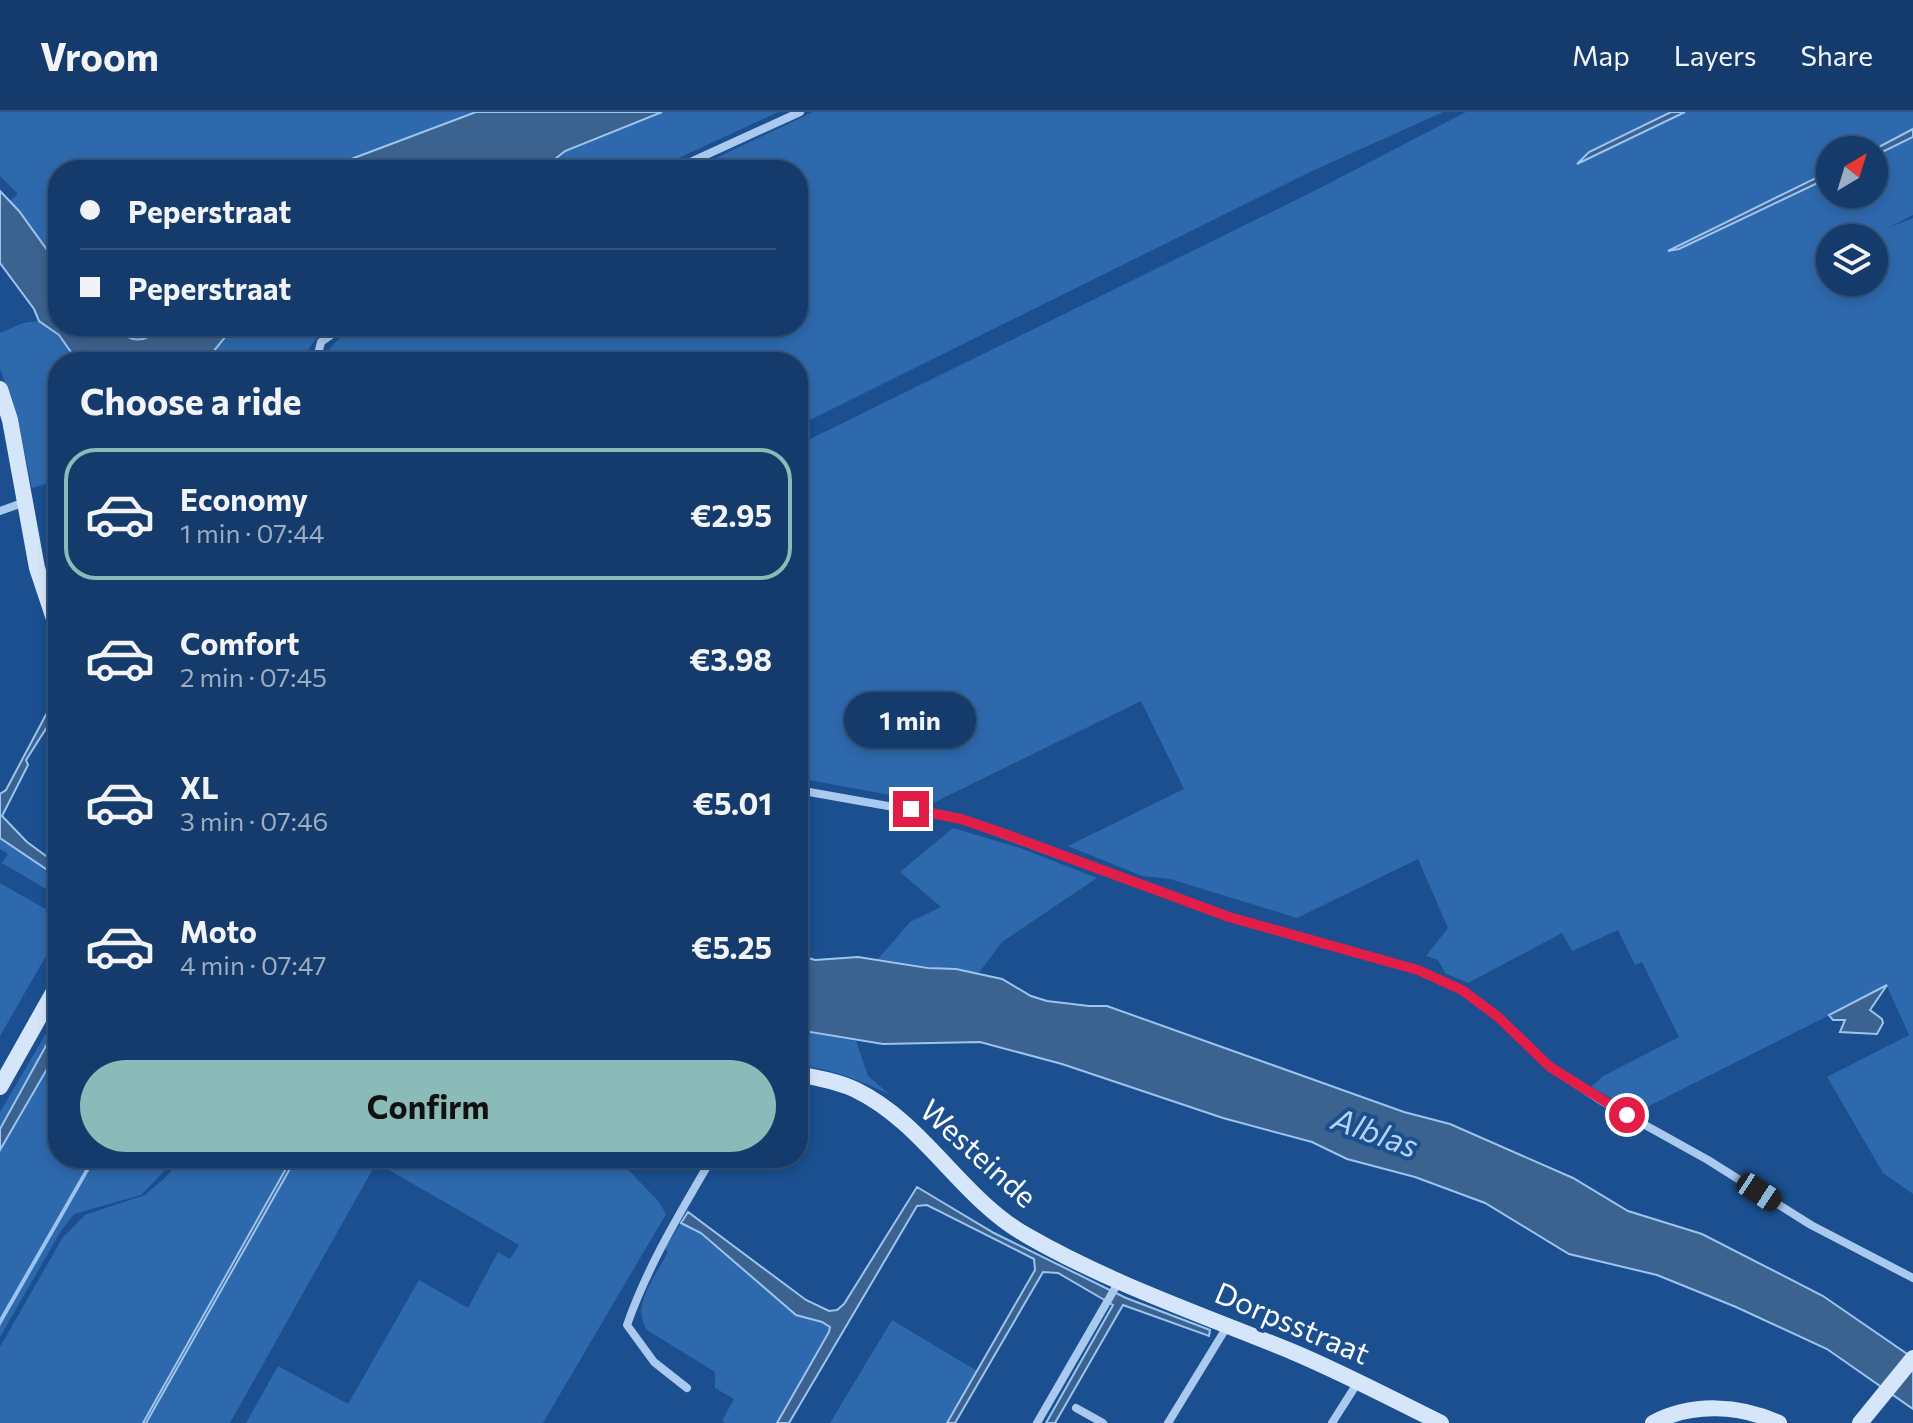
<!DOCTYPE html>
<html lang="en">
<head>
<meta charset="utf-8">
<style>
  :root { --surface:#143b6b; --page:#214673; --text:#f1f3f6; --muted:#9dadc1; --line:#33557e; --accent:#8bbbb9 }
  body { margin:0; font-family:Commissioner,sans-serif; background:var(--page); color:var(--text); height:100vh; display:flex; flex-direction:column; font-size:30px; white-space:nowrap }
  * { box-sizing:border-box; margin:0 }
  p { font-size:26px; color:var(--muted) }
  .icon { flex:none; width:44px; height:44px; fill:none; stroke:currentColor; stroke-width:2; stroke-linecap:round; stroke-linejoin:round }
  .map { position:relative; flex:1; overflow:hidden }
  .sheet { position:absolute; left:48px; top:240px; width:760px; height:816px; display:flex; flex-direction:column; background:var(--surface); border-radius:32px; box-shadow:0 4px 12px #0003,0 0 0 2px var(--line) }
  .sheet>* { flex:none }
  .guide { position:absolute; left:48px; top:48px; width:760px; height:176px; border-radius:32px; box-shadow:0 4px 12px #0003,0 0 0 2px var(--line); display:grid; align-content:center; height:176px; padding:0 32px; background:var(--surface) }
  .needle { width:52px; rotate:38deg }
  .buttons { position:absolute; left:1816px; top:24px; display:grid; gap:16px }
  .buttons a { display:grid; place-items:center; width:72px; height:72px; border-radius:50%; background:var(--surface); box-shadow:0 4px 12px #0003,0 0 0 2px var(--line); font-size:40px }
  .end { position:absolute; width:36px; height:36px; margin:-18px; border:10px solid #e11d48; background:#fff; box-shadow:0 0 0 4px #fff }
  .from { border-radius:50% }
  .bubble { position:absolute; height:56px; border-radius:28px; background:var(--surface); box-shadow:0 4px 12px #0003,0 0 0 2px var(--line); font-size:26px; font-weight:700; line-height:56px; text-align:center }
  .car { position:absolute; width:24px; height:48px; margin:-24px -12px; border-radius:10px; box-shadow:0 0 6px 2px #0007; background:linear-gradient(#222 24%,#8ab4d8 0 40%,#222 0 76%,#8ab4d8 0 86%,#222 0) }
  .guide b { display:flex; align-items:center; gap:28px; height:76px; font-size:30px }
  .guide b+b { border-top:2px solid var(--line) }
  .guide i { width:20px; height:20px; background:var(--text) }
  ul { padding:0; list-style:none }
  li { display:flex; align-items:center; gap:24px; height:132px; margin:0 16px 12px; padding:0 16px; border:4px solid transparent; border-radius:32px }
  li div { flex:1 }
  li b { display:block; font-size:30px }
  li em { font-style:normal; font-weight:700 }
  li.active { border-color:var(--accent) }
  li>.icon { width:72px; height:72px; stroke-width:1.5 }
  h2 { padding:0 32px; font-size:36px; line-height:96px }
  .action { display:flex; gap:16px; margin-top:auto; padding:16px 32px }
  .action a { flex:1; height:92px; border-radius:48px; background:var(--accent); color:#111; font-size:32px; font-weight:700; line-height:92px; text-align:center }
  header { display:flex; align-items:center; gap:48px; box-sizing:border-box; height:112px; padding:0 40px; background:var(--surface); border-bottom:2px solid var(--line) }
  header strong { font-size:38px }
  nav { display:flex; gap:44px; margin-inline-start:auto; font-size:28px }
  .map>svg:first-child { display:block }
  .green { fill:#2e69ad; fill-rule:evenodd }
  .water { fill:#3c6290; stroke:#9cc4f0; stroke-width:2 }
  .lines { fill:none; stroke-linecap:round; stroke-linejoin:round }
  .street { stroke:#a9c9ee; stroke-width:8 }
  .secondary { stroke:#d6e6fa; stroke-width:16 }
  .route { stroke:#e11d48; stroke-width:10 }
  .labels { text-anchor:middle; stroke-width:8; stroke-linejoin:round; paint-order:stroke }
  .street-label { font-size:30px; fill:#fff; stroke:#1b4f8f }
  .water-label { font-size:32px; font-style:italic; fill:#b5d3f5; stroke:#1b4f8f }
</style>
</head>
<body>
<header>
<strong>Vroom</strong>
<nav><a>Map</a><a>Layers</a><a>Share</a></nav>
</header>
<div class="map">
<svg width="1913" height="1311" viewBox="0 0 1913 1311">
  <rect width="100%" height="100%" fill="#1b4f8f"/>
  <!-- green -->
  <path class="green" d="M0 0H476L346 49 332 58H58V153L9 89 18 82 0 64Z
    M662 0H778L653 58H559L549 51 565 39Z
    M813 0H1443L1310 60 798 314V250H323C331 231 342 223 360 214H798V58H691Z
    M1466 0H1671L1589 40 1580 51 1685 0H1913V17L1873 38H1830V59L1672 137H1679L1830 65V82H1874V44L1913 25V103L1888 116 1913 106V1082L1883 1061 1827 965 1909 923 1887 874 1637 1000 1591 975 1603 964 1679 925 1642 850 1635 853 1618 818 1572 839 1562 821 1468 871 1445 861 1438 848 1426 844 1448 816 1418 747 1297 806 1170 767 1142 764 1068 734 1184 677 1141 589 933 691 798 666V333L1318 77ZM1830 126H1874V170H1830Z
    M39 209 59 223 78 250H58V368L32 376 18 310 0 256V221L23 211Z
    M113 214H161C145 233 130 231 113 214Z
    M234 214H325L306 241 305 250H205Z
    M953 716 1020 736 1097 766 1002 830 978 862 878 847 910 810 941 795 900 760Z
    M0 726 58 765V784L2 751 8 742 0 737Z
    M0 771 56 803 58 805V823L0 924Z
    M58 901V912L0 1017V1000Z
    M798 918 856 929 868 964 890 983C860 968 832 957 798 953Z
    M58 938V1046H93L0 1208V1038Z
    M95 1046H177L141 1083 74 1102 61 1119 0 1225V1212Z
    M182 1046H292L143 1311H0V1235L63 1125 85 1103 145 1083 165 1066Z
    M296 1046H379L230 1311H146Z
    M396 1046H617L659 1090 666 1102 543 1311H246L278 1254 348 1292 419 1168 468 1196 498 1140 510 1147 519 1133 389 1058Z
    M681 1111 700 1121 796 1203 822 1210 830 1215 829 1220 777 1311H725L722 1309 734 1287 715 1276V1260L647 1218C630 1194 656 1164 668 1140L665 1136Z
    M892 1208 977 1259 947 1311H830Z"/>
  <!-- water -->
  <path class="water" d="M476 0H662L565 39 545 55 535 58H332L346 49Z
    M1671 0H1685L1577 52 1589 40Z
    M1913 17V25L1874 44 1873 38Z
    M1830 59V65L1679 137 1668 139Z
    M0 79 19 99 58 153V214H113C130 231 145 233 161 214H234L205 250H78L59 223 39 209 34 197 0 151Z
    M58 580V603L49 612 26 648 28 653 2 704 27 730 53 749 58 750V765L0 726V682L6 678Z
    M798 843 815 848 858 845 928 856 956 857 1002 867 1031 884 1047 889 1089 894H1107L1404 1000 1450 1012 1573 1066 1628 1099 1702 1122 1823 1184 1913 1246V1297L1827 1237 1736 1195 1657 1163 1569 1142 1485 1091 1415 1065 1347 1047 1312 1030 1223 1006 1062 952 980 930 883 932 798 918Z
    M1887 873 1870 898 1882 907 1883 911 1877 922 1840 920 1845 908H1833L1829 903Z
    M58 912V938L0 1038V1017Z
    M93 1046H95L0 1212V1208Z
    M292 1046H296L146 1311H143Z
    M917 1075 994 1121 1126 1186 1210 1218 1209 1224 1123 1193 1055 1311H1046L1113 1193 1058 1161 1043 1160 955 1311H947L1035 1158 1034 1147 927 1093 917 1094 789 1311H777L829 1220 830 1215 822 1210 796 1203 701 1121 681 1111 688 1100 806 1188 829 1199 837 1198 844 1192Z"/>
  <g class="lines">
    <!-- street -->
    <path class="street" d="M673 58 800 0
      M316 250 321 230 344 214
      M0 399 25 390
      M798 678 961 707 1229 805 1418 858 1462 878 1497 904 1550 955 1600 988 1708 1048 1811 1113 1913 1166
      M687 1276 654 1250 627 1213C648 1153 680 1101 712 1046
      M1076 1296 1103 1311
      M1037 1311 1118 1171
      M1168 1311 1228 1213
      M1332 1311 1358 1270"/>
    <!-- secondary -->
    <path class="secondary" d="M0 277 10 308 37 456 58 519
      M798 962C817 966 838 969 856 978 924 1011 961 1086 1026 1123 1111 1172 1203 1203 1293 1240 1343 1261 1392 1287 1441 1311
      M0 975 58 872
      M1653 1311C1692 1290 1740 1293 1779 1311
      M1860 1311 1913 1246"/>
  </g>
  <g class="lines">
    <!-- route -->
    <path class="route" d="M911 697 961 707 1005 722 1229 805 1418 858 1462 878 1497 904 1550 955 1627 1003"/>
  </g>
  <g class="labels">
    <!-- street labels -->
    <g class="street-label">
      <text transform="translate(978 1042) rotate(42)" y="10">Westeinde</text>
      <text transform="translate(1292 1212) rotate(23)" y="10">Dorpsstraat</text>
    </g>
    <!-- water labels -->
    <g class="water-label">
      <text transform="translate(1375 1021) rotate(20)" y="11">Alblas</text>
    </g>
  </g>
</svg>
<div class="buttons">
<a><svg class="needle" viewBox="-14 -14 28 28"><path d="M0-13l5 13h-10z" fill="#e53935"/><path d="M0 13l5-13h-10z" fill="#9dadc1"/></svg></a>
<a><svg class="icon" aria-label="layers" viewBox="0 0 24 24"><path d="M12 4l9 5-9 5-9-5zM3 14l9 5 9-5"/></svg></a>
</div>
<i class="end from" style="left:1627px;top:1003px"></i>
<i class="end" style="left:911px;top:697px"></i>
<div class="bubble" style="left:844px;top:580px;width:132px">1 min</div>
<i class="car" style="left:1759px;top:1080px;rotate:123deg"></i>
<div class="guide">
<b><i class="from"></i>Peperstraat</b>
<b><i></i>Peperstraat</b>
</div>
<section class="sheet">
<h2>Choose a ride</h2>
<ul>
<li class="active"><svg class="icon" aria-label="car" viewBox="0 0 24 24"><path d="M5 17H2v-5l4-1 3-4h7l3 4 3 1v5h-3M9 17h6M6 11h13"/><circle cx="7" cy="17" r="2"/><circle cx="17" cy="17" r="2"/></svg><div><b>Economy</b><p>1 min · 07:44</p></div><em>€2.95</em></li>
<li><svg class="icon" aria-label="car" viewBox="0 0 24 24"><path d="M5 17H2v-5l4-1 3-4h7l3 4 3 1v5h-3M9 17h6M6 11h13"/><circle cx="7" cy="17" r="2"/><circle cx="17" cy="17" r="2"/></svg><div><b>Comfort</b><p>2 min · 07:45</p></div><em>€3.98</em></li>
<li><svg class="icon" aria-label="car" viewBox="0 0 24 24"><path d="M5 17H2v-5l4-1 3-4h7l3 4 3 1v5h-3M9 17h6M6 11h13"/><circle cx="7" cy="17" r="2"/><circle cx="17" cy="17" r="2"/></svg><div><b>XL</b><p>3 min · 07:46</p></div><em>€5.01</em></li>
<li><svg class="icon" aria-label="car" viewBox="0 0 24 24"><path d="M5 17H2v-5l4-1 3-4h7l3 4 3 1v5h-3M9 17h6M6 11h13"/><circle cx="7" cy="17" r="2"/><circle cx="17" cy="17" r="2"/></svg><div><b>Moto</b><p>4 min · 07:47</p></div><em>€5.25</em></li>
</ul>
<div class="action"><a>Confirm</a></div>
</section>
</div>
</body>
</html>
